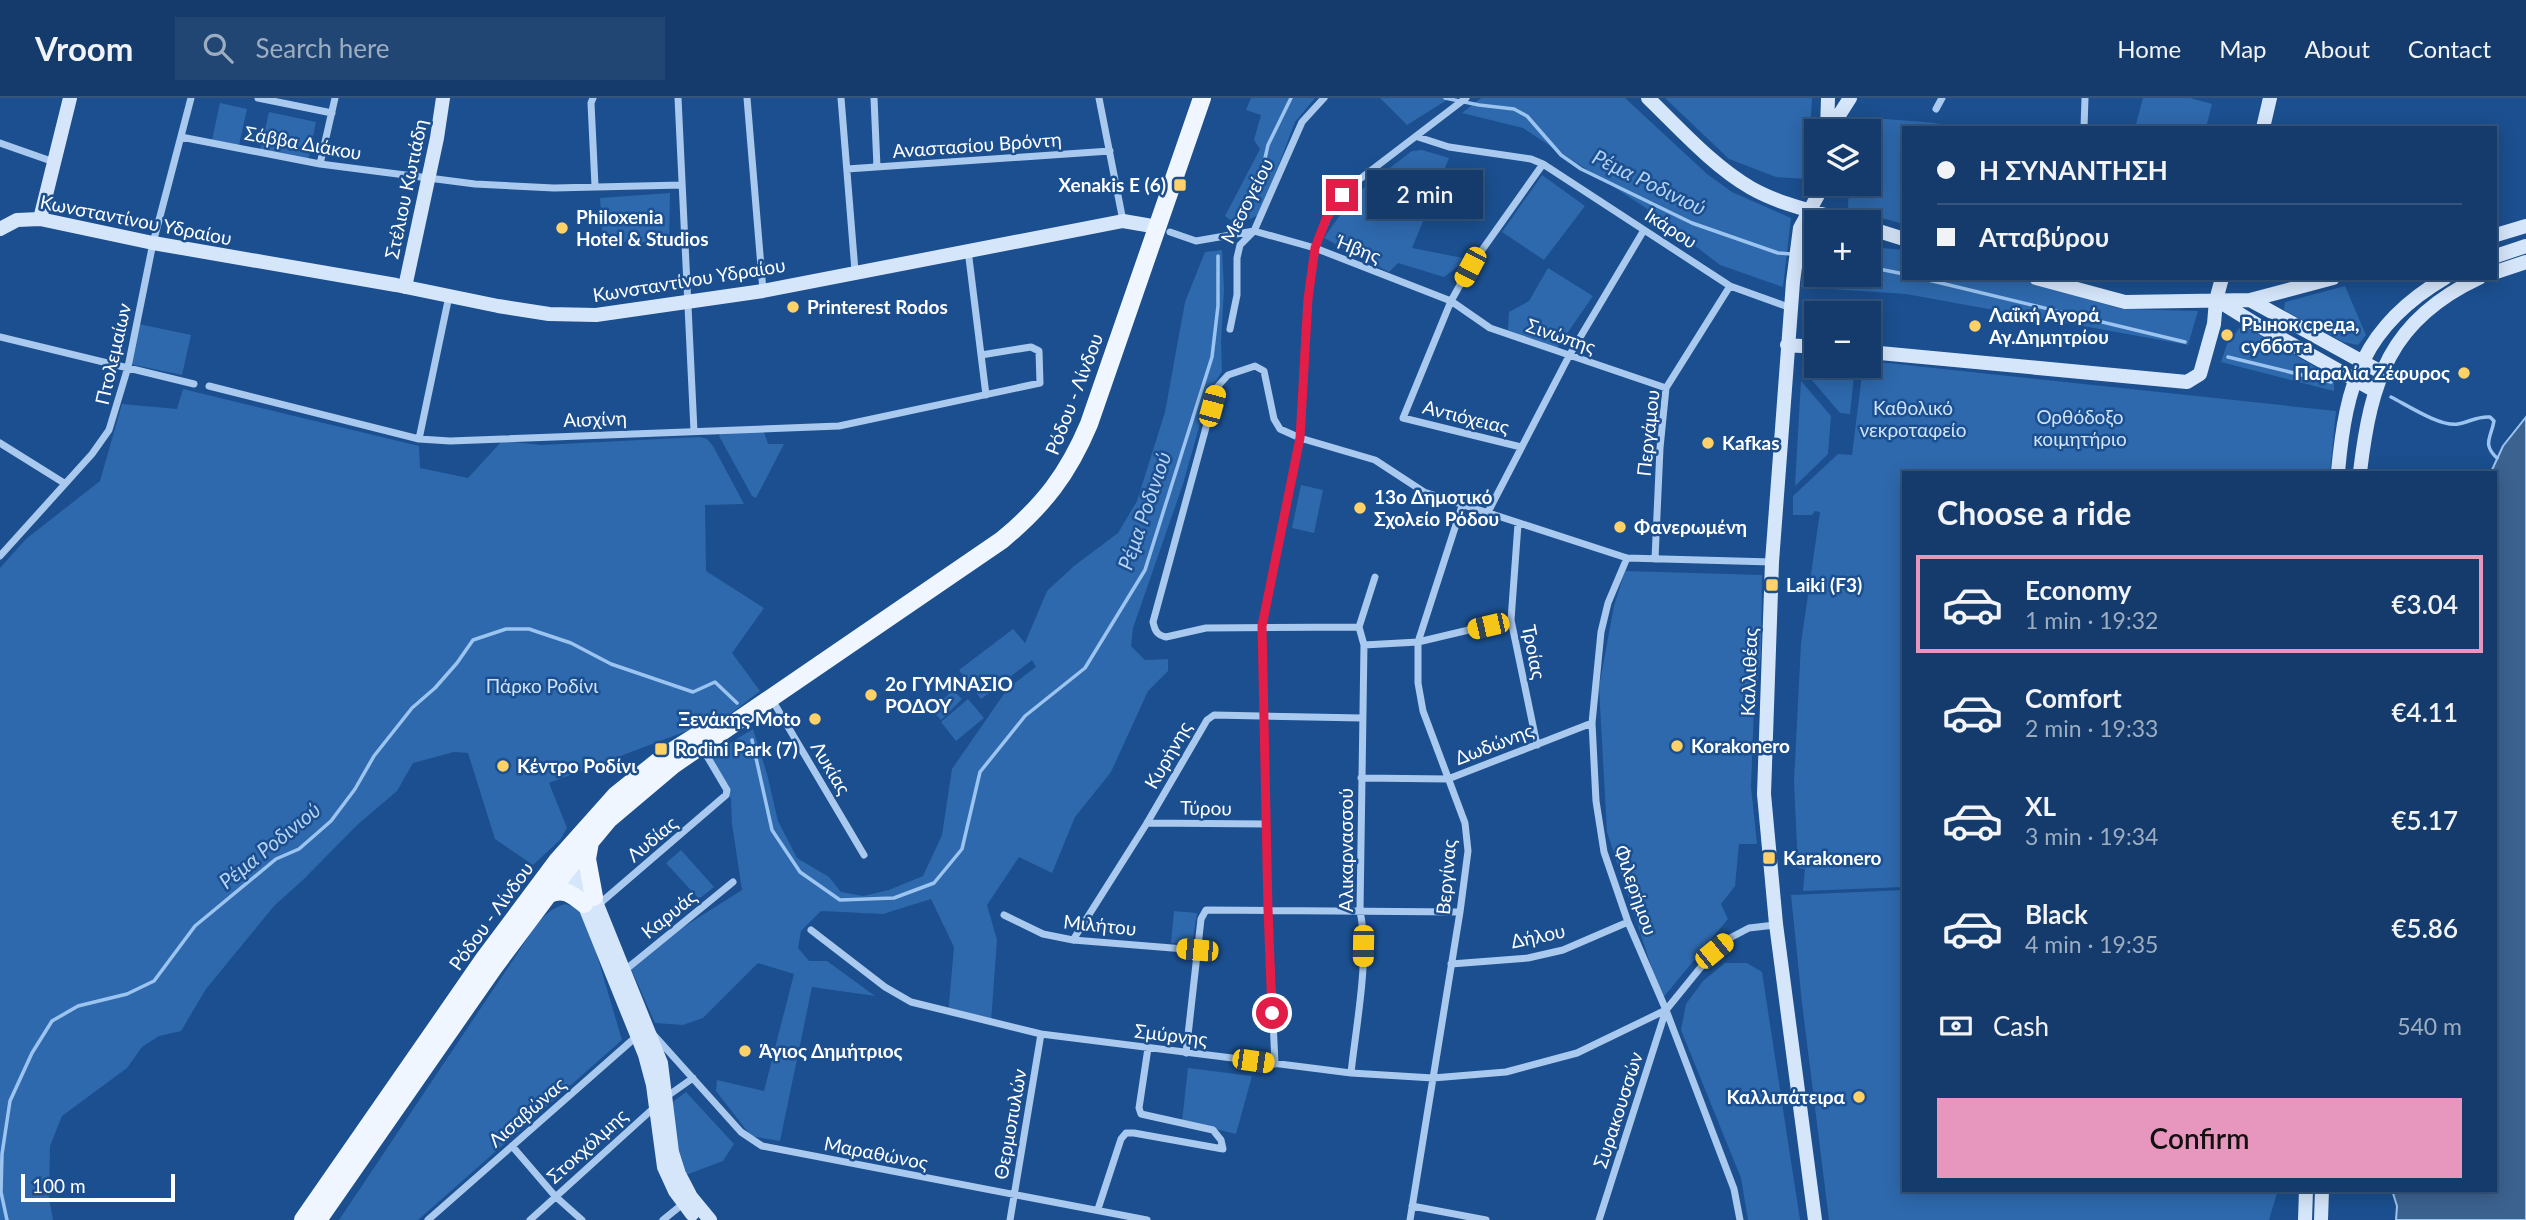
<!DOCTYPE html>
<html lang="en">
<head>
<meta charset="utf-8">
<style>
  :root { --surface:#143b6b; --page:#214673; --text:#f1f3f6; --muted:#9dadc1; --line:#33557e; --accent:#e797bd }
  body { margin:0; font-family:Lato,sans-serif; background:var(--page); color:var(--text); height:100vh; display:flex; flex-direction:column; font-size:26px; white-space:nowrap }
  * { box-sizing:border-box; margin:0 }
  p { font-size:23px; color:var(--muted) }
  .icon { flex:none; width:38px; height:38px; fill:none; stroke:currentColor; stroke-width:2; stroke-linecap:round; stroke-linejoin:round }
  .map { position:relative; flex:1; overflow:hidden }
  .drawer { position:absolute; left:1902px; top:373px; width:595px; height:721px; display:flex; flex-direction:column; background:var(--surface); border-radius:0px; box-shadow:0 4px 18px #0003,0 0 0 2px var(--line) }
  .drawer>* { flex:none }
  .guide { position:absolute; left:1902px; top:28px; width:595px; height:154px; border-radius:0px; box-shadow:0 4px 18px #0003,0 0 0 2px var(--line); display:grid; align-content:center; height:154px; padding:0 35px; background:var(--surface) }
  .tools { position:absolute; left:1804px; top:21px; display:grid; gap:14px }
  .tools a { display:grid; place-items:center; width:77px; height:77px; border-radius:0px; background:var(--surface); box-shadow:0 4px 18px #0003,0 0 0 2px var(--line); font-size:35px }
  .scale { position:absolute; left:21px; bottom:18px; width:154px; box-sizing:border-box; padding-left:7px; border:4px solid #fff; border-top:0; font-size:19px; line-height:24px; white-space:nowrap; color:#fff; -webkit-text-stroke:5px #1b4f8f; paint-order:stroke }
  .end { position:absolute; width:32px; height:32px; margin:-16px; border:9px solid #e11d48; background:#fff; box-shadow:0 0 0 4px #fff }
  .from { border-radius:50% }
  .bubble { position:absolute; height:49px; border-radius:0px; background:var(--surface); box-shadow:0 4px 18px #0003,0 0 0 2px var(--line); font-size:23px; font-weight:600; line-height:49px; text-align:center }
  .car { position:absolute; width:21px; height:42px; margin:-21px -10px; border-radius:9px; box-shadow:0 0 5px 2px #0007; background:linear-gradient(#f5c518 24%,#345 0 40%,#f5c518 0 76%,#345 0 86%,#f5c518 0) }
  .guide b { display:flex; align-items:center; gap:24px; height:66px; font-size:26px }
  .guide b+b { border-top:2px solid var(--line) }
  .guide i { width:18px; height:18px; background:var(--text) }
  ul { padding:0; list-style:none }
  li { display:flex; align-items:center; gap:21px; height:98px; margin:0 14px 10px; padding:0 21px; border:4px solid transparent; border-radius:0px }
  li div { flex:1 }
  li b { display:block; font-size:26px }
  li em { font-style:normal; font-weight:600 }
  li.active { border-color:var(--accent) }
  li>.icon { width:63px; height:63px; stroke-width:1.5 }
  h2 { padding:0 35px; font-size:32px; line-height:84px }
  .pay { display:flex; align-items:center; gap:18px; height:77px; padding:0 35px; font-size:26px }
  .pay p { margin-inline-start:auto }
  .action { display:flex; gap:14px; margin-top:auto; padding:14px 35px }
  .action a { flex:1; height:80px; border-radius:0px; background:var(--accent); color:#111; font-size:28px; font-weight:600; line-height:80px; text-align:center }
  header { display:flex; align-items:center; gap:42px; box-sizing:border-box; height:98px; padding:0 35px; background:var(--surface); border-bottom:2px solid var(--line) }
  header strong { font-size:33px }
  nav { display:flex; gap:38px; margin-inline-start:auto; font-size:24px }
  .search { width:490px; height:63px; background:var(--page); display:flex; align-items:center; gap:18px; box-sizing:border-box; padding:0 24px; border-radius:0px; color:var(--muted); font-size:26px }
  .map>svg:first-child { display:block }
  .green { fill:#2e69ad }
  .water { fill:#3c6290; stroke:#9cc4f0; stroke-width:2 }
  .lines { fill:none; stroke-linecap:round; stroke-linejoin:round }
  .stream { stroke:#9cc4f0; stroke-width:3.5 }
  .street { stroke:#a9c9ee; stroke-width:7 }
  .secondary { stroke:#d6e6fa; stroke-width:14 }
  .primary { stroke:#f0f6ff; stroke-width:18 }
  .route { stroke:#e11d48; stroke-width:9 }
  .poi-dot { fill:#ffd166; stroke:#1b4f8f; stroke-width:2.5 }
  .labels { text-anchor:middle; stroke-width:5; stroke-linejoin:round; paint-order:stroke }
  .street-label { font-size:19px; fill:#fff; stroke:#1b4f8f }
  .poi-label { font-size:19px; font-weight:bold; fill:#fff; stroke:#1b4f8f; text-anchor:start }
  .park-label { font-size:19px; fill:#cfe3fa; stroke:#1b4f8f }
  .water-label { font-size:21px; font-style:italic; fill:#b5d3f5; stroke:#1b4f8f }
</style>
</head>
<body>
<header>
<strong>Vroom</strong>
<div class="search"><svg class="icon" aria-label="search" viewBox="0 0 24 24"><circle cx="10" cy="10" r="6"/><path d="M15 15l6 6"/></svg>Search here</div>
<nav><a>Home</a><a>Map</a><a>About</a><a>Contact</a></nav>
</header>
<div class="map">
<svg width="2526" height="1122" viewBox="0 0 2526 1122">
  <rect width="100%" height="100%" fill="#1b4f8f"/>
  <!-- green -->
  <path class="green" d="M1251 0H1315L1295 24 1260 116C1247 123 1237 129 1225 118L1260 51 1254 42 1261 17 1246 12Z
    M1380 0H1450L1407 27Z
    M1481 0H1625L1707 76 1732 94 1791 120 1783 189 1720 167 1643 108 1523 30 1462 15Z
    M1665 0H1812L1807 81 1776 79 1729 61Z
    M2143 0H2190L2212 6 2206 30H2135Z
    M220 5 247 11 239 47 212 42Z
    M269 14 316 24 308 63 260 53Z
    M1852 19C1890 22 1927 22 1963 30H1904V126L1848 111 1849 86H1869V33H1852Z
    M1422 52 1449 60 1412 150 1468 161 1444 179 1398 165 1389 174 1324 140 1353 98 1412 53Z
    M1542 77 1585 108 1544 162 1502 134Z
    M670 95 669 144H603L600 100Z
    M1814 132H1816V177H1869V149L1904 152V180H2015L2122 211 2198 213 2188 247 1906 196 1801 189 1806 138Z
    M1222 152 1224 191 1221 244 1222 273 1209 294 1183 386 1133 530 1131 548 1145 562 1168 561V573L1148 593 1111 674 1075 719 1052 775 1019 759 987 807 997 842 991 924 948 917 954 849 931 801 883 816 821 813 801 833 798 850 809 863H827L875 898 812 889 780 1043 751 1038 716 993 717 982 764 993 794 876 758 865 703 920 683 927 655 925 628 864 742 792 732 726 731 701 707 659 753 631 767 676 778 723 797 760 829 779 841 794 863 798 889 792 923 778 942 737 952 671 1008 590 1036 569 1032 562 981 601 959 572 1013 531 1025 545 1047 493 1074 468 1118 435 1137 403 1165 314 1185 204 1205 154Z
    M1548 170 1593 198 1557 250 1508 232 1509 214 1529 203Z
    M2345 188 2366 237 2358 247 2343 244 2284 212 2285 204Z
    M139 226 191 237 182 277 130 266Z
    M2242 227 2324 274 2334 282V293L2221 264 2227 246Z
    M1805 259 1816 261V268H1855L1850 316 1840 315 1804 273Z
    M1869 263 2336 313 2330 374H1904V789L1803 793 1805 771 1798 770 1794 684 1801 545 1820 414 1815 413 1812 417H1793V398L1838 356 1852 357 1863 268H1869Z
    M1801 283 1831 318 1828 356 1795 388Z
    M183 291 419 348 420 370 468 380 502 343 541 347 700 339 707 341 713 348 744 406 705 407 706 473 764 510 732 555 760 593 729 617 549 685 567 730 560 742 533 767 495 741 468 655 454 654 413 665 397 693 357 727 304 781 274 808 206 891 181 933 159 938 142 949 127 970 62 1018 50 1048 49 1100 53 1122H0V470L26 441 100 383 122 306 177 311Z
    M721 334H764L768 346H784L756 400 752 398 719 338Z
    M1301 387 1323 392 1314 435 1292 430Z
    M1625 473 1762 477 1761 557 1754 608 1751 689 1757 746H1739L1735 788 1721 806 1728 821 1662 901 1607 734 1599 589 1614 508Z
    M953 592 962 601 941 622 932 612Z
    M968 601 984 620 956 643 941 624Z
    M681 752 714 789 699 801 666 765Z
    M1904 792V1092H2278L2269 1122H1829L1802 905 1791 797Z
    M565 806 575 809 586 820 622 942 418 1122H339L517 856C530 837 541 813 565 806Z
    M1174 813 1197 815 1192 847 1171 845Z
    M1725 865H1747L1762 874 1800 1122H1748L1741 1080 1681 932 1686 906 1703 883Z
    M1188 970 1252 978 1236 1036 1182 1023Z
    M686 994 734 1046 723 1063 683 1078 670 1006Z"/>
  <!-- water -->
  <path class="water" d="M2526 319V1122H2396L2397 1108 2392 1092H2496V374H2491L2503 348Z"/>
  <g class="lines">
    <!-- stream -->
    <path class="stream" d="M1445 0 1479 7 1514 11 1527 18 1561 57 1581 71 1692 125 1778 155 1792 156
      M1238 123 1262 74 1268 47 1291 0
      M1800 157 1816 159
      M1869 169 1904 176
      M1920 180 2185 244
      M2228 259 2331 284
      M2391 299C2407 307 2440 329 2458 326 2470 324 2477 318 2490 319L2494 323C2491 340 2482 346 2497 360
      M752 642 772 732 800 774 840 802 894 800 934 785 962 751 980 674 1025 618 1085 570 1145 472 1212 259 1218 208V158
      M7 1122 1 1094 2 1056 10 1003 32 955 52 923 78 908 127 896 154 883 195 828 276 761 299 751 331 723 355 691 374 658 412 610 435 590 457 565 473 542 506 531H529L571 545 611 566 693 594 715 584 737 605"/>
    <!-- street -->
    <path class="street" d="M258 0 332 15
      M593 0 591 5 595 88
      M678 0 694 333
      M747 0 763 193
      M841 0 855 173
      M874 0 877 69
      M1099 0 1123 123
      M1936 11 1942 0
      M2084 30 2085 0
      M181 39 320 66 475 86 554 90 682 87
      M1418 39 1449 49 1531 61 1543 66 1730 188 1791 210
      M0 45 54 64
      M320 66 335 0
      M847 71 1110 53
      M1170 134 1196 143 1254 133 1315 150 1451 203 1490 230 1666 290
      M968 152 986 297
      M1230 231 1237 197V160L1240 147 1254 133 1302 24 1324 0
      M0 239 194 286
      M209 288 419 341 450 343 839 328 1040 285 1039 253 1031 249 981 257
      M419 341 449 198
      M0 345 64 385
      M1521 349 1403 320 1451 203 1470 169 1543 66
      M1487 416 1569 258 1644 132
      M1518 426 1511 522 1537 647
      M0 458 92 356 109 332 128 269 153 145 191 0
      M1627 460 1608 505 1601 534 1592 625 1596 703 1604 754 1628 824 1666 912 1734 1091 1740 1122
      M1655 461 1660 350 1666 290 1730 188
      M1359 529 1206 530 1166 539C1157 537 1155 533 1153 524L1217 289 1228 277 1255 268 1264 273 1274 321 1280 331 1300 340 1375 362 1424 394 1627 460 1772 464
      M1359 529 1375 479
      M1364 547 1418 544 1511 522
      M771 600 864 757
      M1361 680 1448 681 1592 625
      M1147 725 1266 726
      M598 807 726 697 727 692 701 648
      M1004 817 1043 836 1073 842 1197 852
      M811 832 885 889 911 904 1041 936 1351 975 1433 980 1506 974 1577 955 1666 912
      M1073 842 1147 725 1207 622 1214 617 1362 620
      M1451 866 1528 860 1563 852 1628 824
      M624 873 733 784
      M653 936 741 1034 762 1048 1147 1122
      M1186 955 1201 821 1206 812 1460 814
      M1275 966 1268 811 1262 528 1300 340 1308 201 1315 150 1332 109 1352 87 1466 0
      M1351 975C1356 927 1370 860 1360 813L1364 547 1359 529
      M666 999 693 980
      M512 1048 555 1098 582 1122
      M1412 1108 1486 1122
      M1098 1111 1121 1041 1126 1035H1134L1223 1051 1221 1042 1213 1032 1141 1016 1139 1010 1148 950
      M428 1122 637 938
      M530 1122 657 1007
      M663 1122 684 1105
      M1010 1122 1041 936
      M1410 1122 1460 814 1468 753 1465 725 1423 613 1418 585V544L1462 408
      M1599 1122 1666 912 1714 853 1728 841 1749 830 1775 827"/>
    <!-- secondary -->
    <path class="secondary" d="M1648 0C1680 31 1713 68 1751 90 1781 107 1817 114 1849 124
      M2263 30 2270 0
      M1827 33 1828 0
      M1829 33 1850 0
      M40 121 70 0
      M1869 130 1904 141
      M0 131 17 122 40 121 153 145 396 187 498 208 549 216 596 217 763 193 1123 123 1158 129
      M2496 137 2526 128
      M2496 158 2526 148
      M2496 174 2526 164
      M2036 180 2125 204 2250 202 2381 274
      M405 189 437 40 443 0
      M2217 202 2259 228 2375 293
      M2250 202 2333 180
      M1787 247 1816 249
      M1869 254 2187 284 2200 276 2214 226 2216 202 2222 180
      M2338 374C2346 285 2363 228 2445 180
      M2360 374C2371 283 2389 222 2479 180
      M562 763 577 771 594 799 661 965 672 1054 679 1076 691 1099 710 1122
      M560 766 584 806 645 957 653 987 664 1069 675 1093 692 1116
      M1815 1122 1776 826 1764 696 1772 464 1793 184 1800 130 1824 86
      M2305 1122 2306 1092
      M2321 1122 2322 1092"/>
    <!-- primary -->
    <path class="primary" d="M590 744 587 761 594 799
      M549 796C564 789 573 797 584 806
      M303 1122 484 861 558 762 616 697 666 657 717 625
      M318 1122 494 869 565 774 609 721 673 667 1002 442C1044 407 1068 376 1089 326L1202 0"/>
  </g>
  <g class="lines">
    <!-- route -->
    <path class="route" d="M1272 915 1268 811 1262 528 1300 340 1308 201 1315 150 1326 121 1342 97"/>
  </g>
  <!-- markers -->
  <g class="poi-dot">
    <rect x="1173" y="80" width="14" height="14" rx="3.5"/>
    <circle cx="562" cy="130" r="7"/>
    <circle cx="793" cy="209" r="7"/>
    <circle cx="1975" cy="228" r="7"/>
    <circle cx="2227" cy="237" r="7"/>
    <circle cx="2464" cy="275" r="7"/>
    <circle cx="1708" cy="345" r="7"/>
    <circle cx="1360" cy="410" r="7"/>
    <circle cx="1620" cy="429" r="7"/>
    <rect x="1765" y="480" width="14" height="14" rx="3.5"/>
    <circle cx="871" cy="597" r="7"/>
    <circle cx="815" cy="621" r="7"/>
    <circle cx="1677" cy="648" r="7"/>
    <rect x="654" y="644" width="14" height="14" rx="3.5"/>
    <circle cx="503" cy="668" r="7"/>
    <rect x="1762" y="753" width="14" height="14" rx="3.5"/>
    <circle cx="745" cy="953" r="7"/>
    <circle cx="1859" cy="999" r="7"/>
  </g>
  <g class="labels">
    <!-- street labels -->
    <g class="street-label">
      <text transform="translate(303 45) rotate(10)" y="7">Σάββα Διάκου</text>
      <text transform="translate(977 47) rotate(-4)" y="7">Αναστασίου Βρόντη</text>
      <text transform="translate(406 91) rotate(-78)" y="7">Στέλιου Κωτιάδη</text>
      <text transform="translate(1247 103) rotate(-63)" y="7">Μεσογείου</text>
      <text transform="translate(136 122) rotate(11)" y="7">Κωνσταντίνου Υδραίου</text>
      <text transform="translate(1671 130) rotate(33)" y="7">Ικάρου</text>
      <text transform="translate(1359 151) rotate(21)" y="7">Ήβης</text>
      <text transform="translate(689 182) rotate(-9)" y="7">Κωνσταντίνου Υδραίου</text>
      <text transform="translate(1561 238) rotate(19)" y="7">Σινώπης</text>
      <text transform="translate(113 256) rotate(-77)" y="7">Πτολεμαίων</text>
      <text transform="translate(1074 296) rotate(-69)" y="7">Ρόδου - Λίνδου</text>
      <text transform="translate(1466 319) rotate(14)" y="7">Αντιόχειας</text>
      <text transform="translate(595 321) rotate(-2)" y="7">Αισχίνη</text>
      <text transform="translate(1648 335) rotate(-84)" y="7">Περγάμου</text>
      <text transform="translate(1534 554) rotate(79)" y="7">Τροίας</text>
      <text transform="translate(1749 574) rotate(-88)" y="7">Καλλιθέας</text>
      <text transform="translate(1494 646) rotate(-21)" y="7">Δωδώνης</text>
      <text transform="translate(1168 657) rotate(-60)" y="7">Κυρήνης</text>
      <text transform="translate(831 670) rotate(59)" y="7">Λυκίας</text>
      <text transform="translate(1206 710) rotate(1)" y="7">Τύρου</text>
      <text transform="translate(652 741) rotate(-40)" y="7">Λυδίας</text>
      <text transform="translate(1346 752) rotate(-90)" y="7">Αλικαρνασσού</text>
      <text transform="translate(1446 779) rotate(-85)" y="7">Βεργίνας</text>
      <text transform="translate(1636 792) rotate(71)" y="7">Φιλερήμου</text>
      <text transform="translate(669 816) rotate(-39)" y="7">Καρυάς</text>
      <text transform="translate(491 818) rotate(-54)" y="7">Ρόδου - Λίνδου</text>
      <text transform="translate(1100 827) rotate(6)" y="7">Μιλήτου</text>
      <text transform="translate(1538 838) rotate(-12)" y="7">Δήλου</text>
      <text transform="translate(1171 937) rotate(7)" y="7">Σμύρνης</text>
      <text transform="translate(1618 1012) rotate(-72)" y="7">Συρακουσσών</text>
      <text transform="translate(527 1014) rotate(-41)" y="7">Λισαβώνας</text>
      <text transform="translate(1010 1026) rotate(-80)" y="7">Θερμοπυλών</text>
      <text transform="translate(587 1048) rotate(-42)" y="7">Στοκχόλμης</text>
      <text transform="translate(876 1055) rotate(11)" y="7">Μαραθώνος</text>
    </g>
    <!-- poi labels -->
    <g class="poi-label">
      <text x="1166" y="94" text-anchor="end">Xenakis E (6)</text>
      <text x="576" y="126">Philoxenia<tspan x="576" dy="22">Hotel &amp; Studios</tspan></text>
      <text x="807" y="216">Printerest Rodos</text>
      <text x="1989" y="224">Λαΐκή Αγορά<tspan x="1989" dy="22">Αγ.Δημητρίου</tspan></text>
      <text x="2241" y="233">Рынок среда,<tspan x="2241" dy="22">суббота</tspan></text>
      <text x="2450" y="282" text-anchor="end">Παραλία Ζέφυρος</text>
      <text x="1722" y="352">Kafkas</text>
      <text x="1374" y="406">13ο Δημοτικό<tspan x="1374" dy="22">Σχολείο Ρόδου</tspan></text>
      <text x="1634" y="436">Φανερωμένη</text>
      <text x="1786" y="494">Laiki (F3)</text>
      <text x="885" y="593">2ο ΓΥΜΝΑΣΙΟ<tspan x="885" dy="22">ΡΟΔΟΥ</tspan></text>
      <text x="801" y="628" text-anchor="end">Ξενάκης Moto</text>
      <text x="1691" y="655">Korakonero</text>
      <text x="675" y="658">Rodini Park (7)</text>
      <text x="517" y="675">Κέντρο Ροδίνι</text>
      <text x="1783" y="767">Karakonero</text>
      <text x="759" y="960">Άγιος Δημήτριος</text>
      <text x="1845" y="1006" text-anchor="end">Καλλιπάτειρα</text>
    </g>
    <!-- park labels -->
    <g class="park-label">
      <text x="1913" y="317">Καθολικό<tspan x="1913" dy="22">νεκροταφείο</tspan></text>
      <text x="2080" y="326">Ορθόδοξο<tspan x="2080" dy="22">κοιμητήριο</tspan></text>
      <text x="542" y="595">Πάρκο Ροδίνι</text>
    </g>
    <!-- water labels -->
    <g class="water-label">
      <text transform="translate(1649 85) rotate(26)" y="7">Ρέμα Ροδινιού</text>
      <text transform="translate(1145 413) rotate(-71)" y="7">Ρέμα Ροδινιού</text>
      <text transform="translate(270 748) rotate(-39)" y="7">Ρέμα Ροδινιού</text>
    </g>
  </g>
</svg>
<div class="tools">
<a><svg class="icon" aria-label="layers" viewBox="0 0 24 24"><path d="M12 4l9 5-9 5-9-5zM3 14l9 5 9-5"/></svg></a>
<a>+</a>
<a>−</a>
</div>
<div class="scale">100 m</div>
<i class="end from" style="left:1272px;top:915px"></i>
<i class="end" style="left:1342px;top:97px"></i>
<div class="bubble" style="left:1367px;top:72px;width:116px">2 min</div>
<i class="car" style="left:1470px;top:169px;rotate:208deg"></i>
<i class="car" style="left:1212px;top:308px;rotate:15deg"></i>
<i class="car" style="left:1488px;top:528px;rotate:257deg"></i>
<i class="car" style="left:1363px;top:848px;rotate:181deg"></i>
<i class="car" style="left:1197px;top:852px;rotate:275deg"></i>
<i class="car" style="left:1714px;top:853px;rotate:51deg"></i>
<i class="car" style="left:1253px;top:963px;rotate:98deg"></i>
<div class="guide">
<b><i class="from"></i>Η ΣΥΝΑΝΤΗΣΗ</b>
<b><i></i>Ατταβύρου</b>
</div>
<section class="drawer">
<h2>Choose a ride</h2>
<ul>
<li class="active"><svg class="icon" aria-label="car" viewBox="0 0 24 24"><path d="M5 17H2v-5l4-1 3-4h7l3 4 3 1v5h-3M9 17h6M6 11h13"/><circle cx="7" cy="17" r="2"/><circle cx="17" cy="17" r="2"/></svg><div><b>Economy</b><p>1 min · 19:32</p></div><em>€3.04</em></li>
<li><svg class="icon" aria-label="car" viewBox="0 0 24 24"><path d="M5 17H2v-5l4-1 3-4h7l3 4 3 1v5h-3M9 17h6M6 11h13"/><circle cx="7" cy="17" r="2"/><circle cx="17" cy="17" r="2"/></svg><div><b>Comfort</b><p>2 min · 19:33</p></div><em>€4.11</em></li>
<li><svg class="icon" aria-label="car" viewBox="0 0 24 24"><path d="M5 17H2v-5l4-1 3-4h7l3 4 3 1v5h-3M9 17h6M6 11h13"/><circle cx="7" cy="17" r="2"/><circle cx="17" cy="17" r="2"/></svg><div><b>XL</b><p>3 min · 19:34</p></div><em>€5.17</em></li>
<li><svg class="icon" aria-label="car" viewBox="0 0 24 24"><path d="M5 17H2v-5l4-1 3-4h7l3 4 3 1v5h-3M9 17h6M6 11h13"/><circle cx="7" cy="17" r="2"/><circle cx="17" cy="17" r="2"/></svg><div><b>Black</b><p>4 min · 19:35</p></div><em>€5.86</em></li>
</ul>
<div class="pay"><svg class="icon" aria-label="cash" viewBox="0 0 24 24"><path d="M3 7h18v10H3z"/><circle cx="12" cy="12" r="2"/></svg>Cash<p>540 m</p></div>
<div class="action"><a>Confirm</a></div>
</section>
</div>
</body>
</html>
